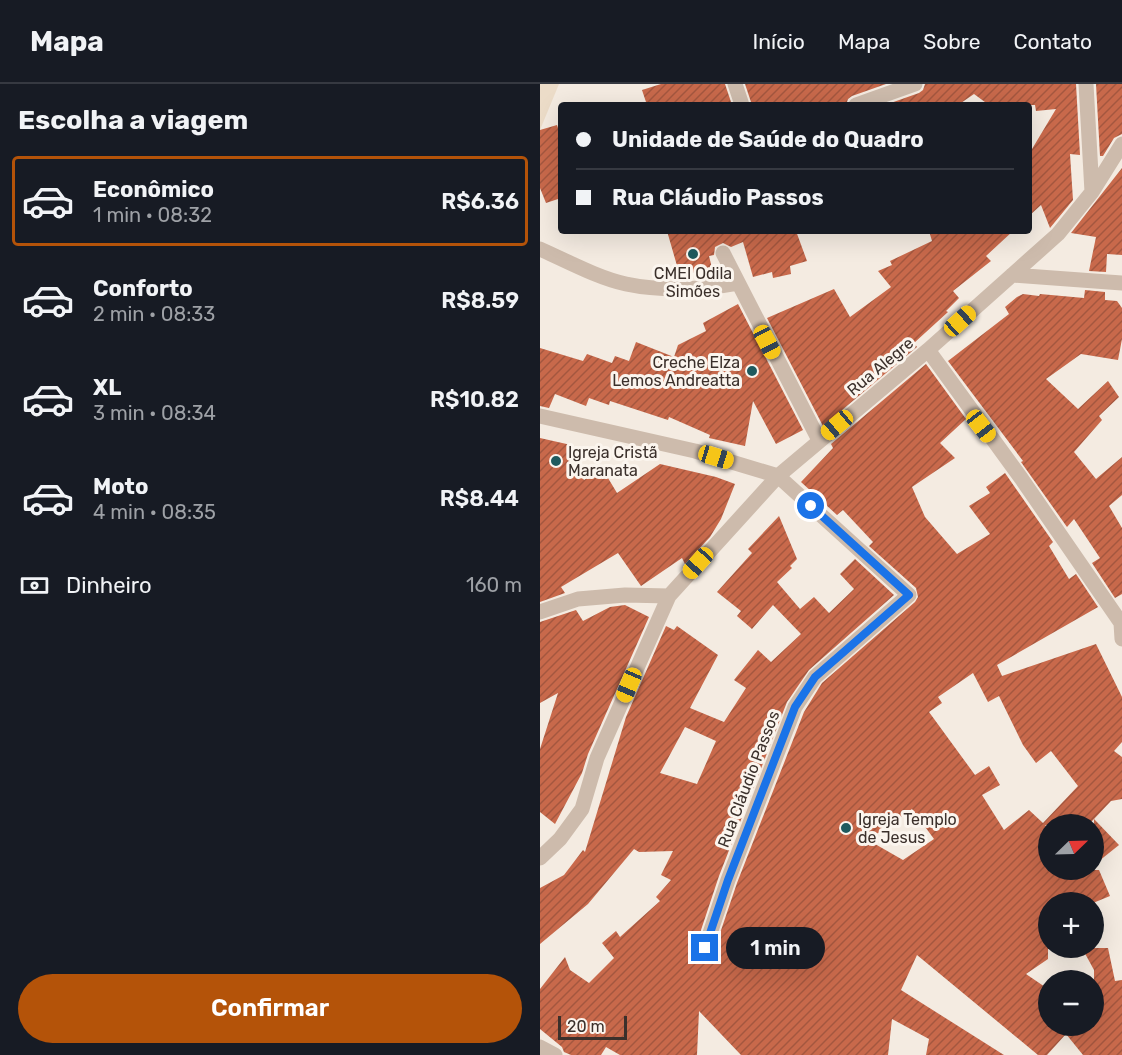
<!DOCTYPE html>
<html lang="pt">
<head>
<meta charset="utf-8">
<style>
  :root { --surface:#171b24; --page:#242831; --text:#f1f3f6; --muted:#9ea1a6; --line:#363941; --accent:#b45309 }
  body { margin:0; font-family:Rubik,sans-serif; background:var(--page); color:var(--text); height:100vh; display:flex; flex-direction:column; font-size:22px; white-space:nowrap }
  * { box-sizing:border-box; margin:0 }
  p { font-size:20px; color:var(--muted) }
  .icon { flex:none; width:33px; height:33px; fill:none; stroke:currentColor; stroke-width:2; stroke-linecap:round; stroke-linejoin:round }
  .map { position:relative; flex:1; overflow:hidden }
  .panel { display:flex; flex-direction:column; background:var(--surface); width:540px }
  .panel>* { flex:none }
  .top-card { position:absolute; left:18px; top:18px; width:474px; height:132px; border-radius:6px; box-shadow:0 6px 24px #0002; display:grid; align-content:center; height:132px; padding:0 18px; background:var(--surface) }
  .needle { width:39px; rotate:67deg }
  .fabs { position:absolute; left:498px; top:730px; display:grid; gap:12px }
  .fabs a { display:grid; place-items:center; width:66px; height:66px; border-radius:50%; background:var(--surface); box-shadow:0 6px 24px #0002; font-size:30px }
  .scale { position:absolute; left:18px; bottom:15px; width:69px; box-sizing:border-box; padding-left:6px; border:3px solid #3b302b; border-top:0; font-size:16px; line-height:21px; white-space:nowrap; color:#3b302b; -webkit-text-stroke:4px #fbf5ee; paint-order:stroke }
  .end { position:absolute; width:27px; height:27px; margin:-14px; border:8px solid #1a73e8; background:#fff; box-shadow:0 0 0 3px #fff }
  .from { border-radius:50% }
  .bubble { position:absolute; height:42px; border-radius:21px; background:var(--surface); box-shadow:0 6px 24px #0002; font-size:20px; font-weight:600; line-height:42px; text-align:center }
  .car { position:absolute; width:18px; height:36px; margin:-18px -9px; border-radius:8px; box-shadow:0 0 4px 2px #0007; background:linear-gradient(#f5c518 24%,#345 0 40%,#f5c518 0 76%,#345 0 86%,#f5c518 0) }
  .top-card b { display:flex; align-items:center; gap:21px; height:57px; font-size:22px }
  .top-card b+b { border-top:2px solid var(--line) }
  .top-card i { width:15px; height:15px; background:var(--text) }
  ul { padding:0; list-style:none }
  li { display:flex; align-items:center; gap:18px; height:90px; margin:0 12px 9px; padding:0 6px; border:3px solid transparent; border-radius:6px }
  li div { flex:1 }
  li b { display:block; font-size:22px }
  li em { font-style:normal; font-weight:600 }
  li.on { border-color:var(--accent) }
  li>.icon { width:54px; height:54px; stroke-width:1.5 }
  h2 { padding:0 18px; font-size:27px; line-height:72px }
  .pay { display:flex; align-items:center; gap:15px; height:66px; padding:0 18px; font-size:22px }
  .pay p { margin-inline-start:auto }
  .primary-button { display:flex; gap:12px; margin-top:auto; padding:12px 18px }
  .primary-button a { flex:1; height:69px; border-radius:36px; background:var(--accent); color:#fff; font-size:24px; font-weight:600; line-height:69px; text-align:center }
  header { display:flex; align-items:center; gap:36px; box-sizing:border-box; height:84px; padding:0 30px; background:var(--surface); border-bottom:2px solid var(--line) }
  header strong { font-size:28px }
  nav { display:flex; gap:33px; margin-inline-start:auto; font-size:21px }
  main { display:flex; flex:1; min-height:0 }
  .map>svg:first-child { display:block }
  .plaza { fill:#ecdcc8 }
  .building { fill:url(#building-hatch); fill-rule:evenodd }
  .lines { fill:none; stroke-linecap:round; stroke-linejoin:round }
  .minor { stroke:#cdbbac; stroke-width:15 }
  .route { stroke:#1a73e8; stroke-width:8 }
  .poi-dot { fill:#1f5a5e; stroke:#fbf5ee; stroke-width:2 }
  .labels { text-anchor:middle; stroke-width:6; stroke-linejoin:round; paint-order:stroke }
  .poi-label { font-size:16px; fill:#3b302b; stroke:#fbf5ee; text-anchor:start }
  .street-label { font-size:16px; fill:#3b302b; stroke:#fbf5ee }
</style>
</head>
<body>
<header>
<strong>Mapa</strong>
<nav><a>Início</a><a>Mapa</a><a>Sobre</a><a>Contato</a></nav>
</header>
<main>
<section class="panel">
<h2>Escolha a viagem</h2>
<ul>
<li class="on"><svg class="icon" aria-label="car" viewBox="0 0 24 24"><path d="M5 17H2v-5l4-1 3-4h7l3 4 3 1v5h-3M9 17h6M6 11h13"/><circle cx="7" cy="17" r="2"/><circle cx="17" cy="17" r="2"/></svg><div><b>Econômico</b><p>1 min · 08:32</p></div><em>R$6.36</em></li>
<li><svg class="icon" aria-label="car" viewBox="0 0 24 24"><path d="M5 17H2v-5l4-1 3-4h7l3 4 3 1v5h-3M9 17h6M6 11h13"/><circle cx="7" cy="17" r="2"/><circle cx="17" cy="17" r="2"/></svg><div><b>Conforto</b><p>2 min · 08:33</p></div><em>R$8.59</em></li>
<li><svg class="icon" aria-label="car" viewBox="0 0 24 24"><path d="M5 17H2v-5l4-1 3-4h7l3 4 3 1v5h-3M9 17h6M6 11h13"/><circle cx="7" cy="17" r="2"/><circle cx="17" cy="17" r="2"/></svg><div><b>XL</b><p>3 min · 08:34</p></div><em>R$10.82</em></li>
<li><svg class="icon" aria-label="car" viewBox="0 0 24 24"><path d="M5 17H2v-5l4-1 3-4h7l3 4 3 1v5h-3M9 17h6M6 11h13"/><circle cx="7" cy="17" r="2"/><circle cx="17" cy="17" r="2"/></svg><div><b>Moto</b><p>4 min · 08:35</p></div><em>R$8.44</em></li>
</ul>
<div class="pay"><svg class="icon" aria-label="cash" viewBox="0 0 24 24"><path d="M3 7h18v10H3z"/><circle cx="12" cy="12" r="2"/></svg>Dinheiro<p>160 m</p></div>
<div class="primary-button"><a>Confirmar</a></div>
</section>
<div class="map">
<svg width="582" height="971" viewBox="0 0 582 971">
  <defs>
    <pattern id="building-hatch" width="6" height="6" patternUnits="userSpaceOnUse" patternTransform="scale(1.5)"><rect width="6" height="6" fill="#c8694b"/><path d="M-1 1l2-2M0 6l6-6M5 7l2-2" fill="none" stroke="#a4573f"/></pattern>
  </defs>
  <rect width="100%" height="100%" fill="#f4ebe1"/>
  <!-- plaza -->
  <path class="plaza" d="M0 0H19L0 46Z"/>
  <!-- building -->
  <path class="building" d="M121 0H185L192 21H107L102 6Z
    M205 0H346L312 12 308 15 306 21H212Z
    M385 0H536L540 71 530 70 533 116 510 144 501 121 489 132V70L516 25 496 27 495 21H449L434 10 418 21H345L379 9 383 6Z
    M556 0H582V50L574 54 563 72H560Z
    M17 41 21 53V114L6 119 0 104V46Z
    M582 84V171L567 170 566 188 549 187 556 153 531 149Z
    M127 147H256L267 177 250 182 251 190 233 194 232 188 213 193 203 158 191 163 183 159 175 163 174 171 169 172 172 184 140 192Z
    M389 147H473L446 172 451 177 413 207 419 214 406 227 408 228 374 259 377 263 283 342 227 234 294 205 310 233 351 203 338 187 352 181 350 177 392 157Z
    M545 206 565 208V216L577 217 582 224V255L578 276 541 270 506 295 538 325 568 297 579 313 559 332 562 336 534 368 556 395 582 373V411L569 422 582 444V510L575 514 552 479 560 474 534 435 527 443 481 378 483 377 408 277 469 230 465 223 477 213 483 210 499 212 500 210 544 214Z
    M198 220 263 346 236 360 213 317 205 362 169 354 170 351 129 333 128 336 70 317 69 321 49 314 46 322 15 310 9 324 0 322V264L43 277 47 270 72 279 75 272 89 277 96 258 134 273 138 261 166 247 163 239Z
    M386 280 426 335 400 359 415 374 372 403 385 433 417 470 450 450 429 422 450 409 446 403 465 389 513 458 509 462 529 495 536 490 558 523 457 581 462 592 556 560 582 613V658L574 667 582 673V715L571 717 554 735 579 761 554 781V735L548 741H505L508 744V786H559L570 812 553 819H508V875L486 890 508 905V942H554V886L542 864H568L575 897 582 896V971H543L526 950 507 971H498L377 871 361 906 464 971H386L389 955 352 935 348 971H201L159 927 157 971H80L66 963 61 971H31L24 968 22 963 0 945V905L25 873 30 886 49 899 74 874 62 859 76 847 80 853 120 817 116 813 131 796 121 791 133 767 99 768 94 765 48 820 0 860V804L24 791 43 766 45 768 86 633 126 542 134 546 137 542 178 571 150 624 184 638 206 604 194 596 218 566 231 578 261 550 233 521 212 545 197 532 201 527 177 508 212 469 208 465 239 432 257 475 250 482 252 484 237 498 260 525 274 513 289 529 314 505 300 490 315 475 354 511 269 586 247 618 179 792 156 861 157 870 166 874 174 867 197 799 264 628 282 599 375 518 378 513 376 504 329 462 333 458 303 426 297 431 261 398 293 364 291 360ZM433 589 448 618 459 612 483 661 496 679 511 667 538 702 503 739 489 726 464 746 442 711 460 701 449 682 435 691 389 628 402 619 398 613ZM145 643 176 657 157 700 120 689ZM372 725 394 755 363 776 328 756Z
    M0 354 31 361V376L44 396 62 384 77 409 120 380 176 393 195 400 181 435 170 453 145 480 142 474 101 502 78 469 21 503 25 509 0 518Z
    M85 521 109 533 48 670 42 689 15 740 0 728V665L18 609 0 619V538L36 526 43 537 70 523Z"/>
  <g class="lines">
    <!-- minor -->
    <path class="minor" d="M195 0 202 21
      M546 0 552 108
      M316 21 375 0
      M0 165C27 177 58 194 86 200 124 208 160 206 198 199
      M183 169 279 356
      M472 191 582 199
      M388 266 481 394 581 539 582 555
      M0 332 155 367 238 392 369 511 275 593 255 623 188 796 165 864
      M0 528 38 515 85 511 129 512
      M0 774 20 755 42 725 57 674 129 512 238 392 388 266 518 150 552 108 582 60
      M0 963 15 971"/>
  </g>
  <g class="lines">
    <!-- route -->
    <path class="route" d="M165 864 188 796 255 623 275 593 369 511 271 422"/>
  </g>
  <!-- markers -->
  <g class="poi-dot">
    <circle cx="153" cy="170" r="6"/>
    <circle cx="212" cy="287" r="6"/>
    <circle cx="16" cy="377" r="6"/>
    <circle cx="306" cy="744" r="6"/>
  </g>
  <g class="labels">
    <!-- poi labels -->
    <g class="poi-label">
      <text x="153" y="195" text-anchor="middle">CMEI Odila<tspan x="153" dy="18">Simões</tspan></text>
      <text x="200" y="284" text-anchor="end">Creche Elza<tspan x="200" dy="18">Lemos Andreatta</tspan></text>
      <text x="28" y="374">Igreja Cristã<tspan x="28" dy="18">Maranata</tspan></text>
      <text x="318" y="741">Igreja Templo<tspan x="318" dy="18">de Jesus</tspan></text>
    </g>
    <!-- street labels -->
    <g class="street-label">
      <text transform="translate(340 282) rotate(-40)" y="6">Rua Alegre</text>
      <text transform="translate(208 695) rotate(-69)" y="6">Rua Cláudio Passos</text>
    </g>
  </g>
</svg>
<div class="fabs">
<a><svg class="needle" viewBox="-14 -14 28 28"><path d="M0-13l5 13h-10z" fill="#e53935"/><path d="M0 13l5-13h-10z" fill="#9ea1a6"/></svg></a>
<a>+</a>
<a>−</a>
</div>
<div class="scale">20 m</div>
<i class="end from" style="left:271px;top:422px"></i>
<i class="end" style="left:165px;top:864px"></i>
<div class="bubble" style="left:186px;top:843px;width:99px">1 min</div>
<i class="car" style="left:420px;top:237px;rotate:48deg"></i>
<i class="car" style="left:227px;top:258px;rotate:152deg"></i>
<i class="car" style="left:297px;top:341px;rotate:230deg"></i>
<i class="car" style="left:441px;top:342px;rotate:142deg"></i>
<i class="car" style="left:176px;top:373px;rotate:107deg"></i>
<i class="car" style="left:158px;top:479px;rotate:222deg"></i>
<i class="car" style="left:89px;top:601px;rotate:203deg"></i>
<div class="top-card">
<b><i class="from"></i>Unidade de Saúde do Quadro</b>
<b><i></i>Rua Cláudio Passos</b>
</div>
</div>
</main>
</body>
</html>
